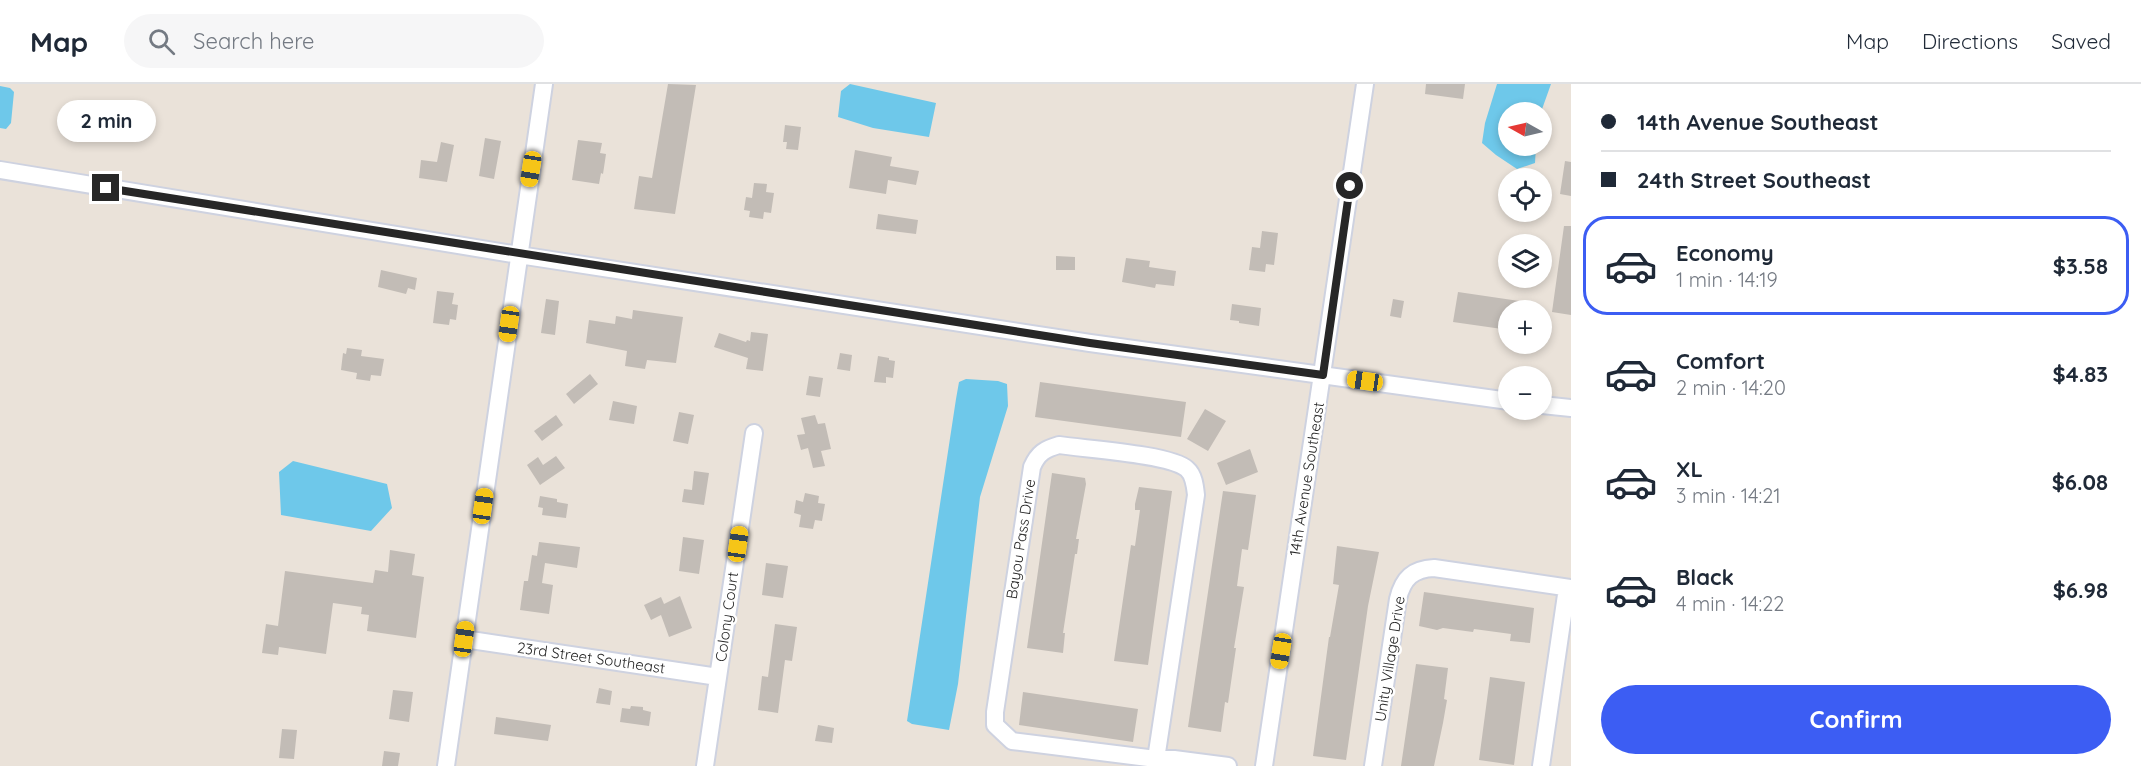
<!DOCTYPE html>
<html lang="en">
<head>
<meta charset="utf-8">
<style>
  :root { --surface:#fff; --page:#f6f6f7; --text:#1f2937; --muted:#747a83; --line:#e0e1e3; --accent:#3c5df3 }
  body { margin:0; font-family:Quicksand,sans-serif; background:var(--page); color:var(--text); height:100vh; display:flex; flex-direction:column; font-size:22px; white-space:nowrap }
  * { box-sizing:border-box; margin:0 }
  p { font-size:20px; color:var(--muted) }
  .icon { flex:none; width:33px; height:33px; fill:none; stroke:currentColor; stroke-width:2; stroke-linecap:round; stroke-linejoin:round }
  .map { position:relative; flex:1; overflow:hidden }
  .details { display:flex; flex-direction:column; background:var(--surface); width:570px }
  .details>* { flex:none }
  .banner { display:grid; align-content:center; height:132px; padding:0 30px; background:var(--surface) }
  .needle { width:39px; rotate:278deg }
  .buttons { position:absolute; left:1498px; top:18px; display:grid; gap:12px }
  .buttons a { display:grid; place-items:center; width:54px; height:54px; border-radius:50%; background:var(--surface); box-shadow:0 3px 9px #0003; font-size:30px }
  .end { position:absolute; width:27px; height:27px; margin:-14px; border:8px solid #272727; background:#fff; box-shadow:0 0 0 3px #fff }
  .from { border-radius:50% }
  .bubble { position:absolute; height:42px; border-radius:21px; background:var(--surface); box-shadow:0 3px 9px #0003; font-size:20px; font-weight:800; line-height:42px; text-align:center }
  .car { position:absolute; width:18px; height:36px; margin:-18px -9px; border-radius:8px; box-shadow:0 0 4px 2px #0007; background:linear-gradient(#f5c518 24%,#345 0 40%,#f5c518 0 76%,#345 0 86%,#f5c518 0) }
  .banner b { display:flex; align-items:center; gap:21px; height:57px; font-size:22px }
  .banner b+b { border-top:2px solid var(--line) }
  .banner i { width:15px; height:15px; background:var(--text) }
  ul { padding:0; list-style:none }
  li { display:flex; align-items:center; gap:18px; height:99px; margin:0 12px 9px; padding:0 18px; border:3px solid transparent; border-radius:24px }
  li div { flex:1 }
  li b { display:block; font-size:22px }
  li em { font-style:normal; font-weight:800 }
  li.current { border-color:var(--accent) }
  li>.icon { width:54px; height:54px; stroke-width:1.5 }
  .cta { display:flex; gap:12px; margin-top:auto; padding:12px 30px }
  .cta a { flex:1; height:69px; border-radius:36px; background:var(--accent); color:#fff; font-size:24px; font-weight:800; line-height:69px; text-align:center }
  header { display:flex; align-items:center; gap:36px; box-sizing:border-box; height:84px; padding:0 30px; background:var(--surface); border-bottom:2px solid var(--line) }
  header strong { font-size:28px }
  nav { display:flex; gap:33px; margin-inline-start:auto; font-size:21px }
  .search { width:420px; height:54px; background:var(--page); display:flex; align-items:center; gap:15px; box-sizing:border-box; padding:0 21px; border-radius:33px; color:var(--muted); font-size:22px }
  main { display:flex; flex:1; min-height:0 }
  .map>svg:first-child { display:block }
  .water { fill:#6ec8ea }
  .building { fill:#c2bcb6 }
  .lines { fill:none; stroke-linecap:round; stroke-linejoin:round }
  .minor-casing { stroke:#ced2e0; stroke-width:20 }
  .minor { stroke:#fff; stroke-width:16 }
  .route { stroke:#272727; stroke-width:8 }
  .labels { text-anchor:middle; stroke-width:5; stroke-linejoin:round; paint-order:stroke }
  .street-label { font-size:15px; fill:#272727; stroke:#fff }
</style>
</head>
<body>
<header>
<strong>Map</strong>
<div class="search"><svg class="icon" aria-label="search" viewBox="0 0 24 24"><circle cx="10" cy="10" r="6"/><path d="M15 15l6 6"/></svg>Search here</div>
<nav><a>Map</a><a>Directions</a><a>Saved</a></nav>
</header>
<main>
<div class="map">
<svg width="1571" height="682" viewBox="0 0 1571 682">
  <rect width="100%" height="100%" fill="#eae2d9"/>
  <!-- water -->
  <path class="water" d="M850 0 936 19 929 53 873 44 838 33 841 7Z
    M1497 0H1551L1541 28H1509V62H1536L1535 79 1517 85 1496 71 1482 59 1485 39Z
    M0 2 10 4 14 8 11 39 6 45 0 44Z
    M966 295 998 297 1007 300 1008 322 980 413 958 600 949 646 912 640 907 637 956 315 959 298Z
    M293 377 387 400 392 424 371 447 281 431 279 388Z"/>
  <!-- building -->
  <path class="building" d="M668 0 696 1 675 130 634 125 639 92 652 94Z
    M1426 0H1465L1463 15 1425 10Z
    M785 41 801 43 798 66 786 65 787 58H783Z
    M485 54 501 57 494 95 479 92Z
    M578 56 602 59 600 69 606 70 603 90 601 89 599 100 572 96Z
    M441 58 454 61 447 98 419 94 421 76 437 78Z
    M855 66 892 73 890 82 919 87 916 101 888 96 886 110 849 104Z
    M1565 77 1571 78V112L1560 110Z
    M754 99 767 100 766 108 774 109 771 129 764 128 763 135 749 133 750 127 744 126 746 113 752 114Z
    M878 130 918 136 916 150 876 145Z
    M1564 142H1571V231L1552 228Z
    M1262 147 1278 149 1274 181 1266 180 1265 188 1249 186 1252 163 1260 164Z
    M1056 172 1075 173V186H1056Z
    M1126 174 1150 177 1149 183 1176 187 1174 202 1156 200 1155 204 1122 198Z
    M381 186 417 194 415 206 408 204 406 210 378 203Z
    M437 207 454 209 452 220 458 221 456 236 450 235 449 241 433 239Z
    M1458 208 1539 220 1538 226H1509V246L1453 238Z
    M546 215 559 217 555 251 541 249Z
    M1393 215 1404 217 1401 234 1390 232Z
    M1232 220 1261 224 1259 242 1239 239V237L1230 236Z
    M633 226 683 233 676 279 647 276 645 285 625 282 627 267 586 259 589 236 615 240 616 232 632 235Z
    M751 248 768 250 763 287 746 285 748 274 714 263 719 249 746 258 747 256 750 257Z
    M347 264 362 266 361 272 384 275 381 292 371 291 370 297 356 295 357 289 341 286 343 269 346 270Z
    M840 269 852 271 850 287 837 285Z
    M878 272 889 274V276L895 277 893 294 886 293V299L874 298Z
    M590 290 598 300 574 320 566 310Z
    M809 292 823 294 820 313 806 311Z
    M1040 298 1186 318 1181 353 1035 333Z
    M613 317 637 322 634 340 609 336Z
    M1205 325 1226 337 1208 367 1187 355Z
    M679 328 694 331 688 360 673 357Z
    M556 331 563 341 542 357 534 347Z
    M815 331 818 340 825 339 831 365 821 367 825 382 813 384 808 364 801 366 797 351 805 350 801 334Z
    M1250 365 1258 388 1226 401 1217 379Z
    M556 372 565 384 540 401 527 381 538 373 543 381Z
    M694 387 709 389 704 421 682 418 684 405 692 406Z
    M1052 389 1085 394 1086 400 1076 455H1079L1077 470H1075L1063 549H1065L1063 569 1027 564Z
    M1139 403 1172 407 1148 581 1114 577 1131 461 1135 462 1140 426H1135V420Z
    M1223 407 1256 411 1248 466 1242 465 1237 502 1244 503 1234 564H1236L1228 619 1225 618 1221 648 1188 643Z
    M805 409 819 412 818 419 825 420 822 437 815 436 813 445 799 443 801 431 794 429 796 416 803 418Z
    M540 412 557 415V418L568 420 566 434 542 431 543 424 538 423Z
    M683 453 704 456 699 490 679 487Z
    M539 458 580 463 577 484 545 479 542 499 553 501 549 530 520 526 524 497H528L532 471 537 472Z
    M1337 462 1379 468 1368 522 1346 676 1313 672 1329 553H1330L1339 501 1333 500Z
    M390 466 415 470 412 491 424 493 416 554 367 547 369 531 361 530 362 523 333 519 326 570 279 563 278 571 262 569 266 540 278 542 285 487 373 499 375 486 388 488Z
    M766 479 788 482 783 514 762 511Z
    M1424 508 1534 524 1530 559 1510 557 1511 550 1474 545 1473 548 1443 544 1437 546 1419 542Z
    M680 512 692 544 669 553 661 531 651 536 644 521 661 513 664 520Z
    M775 540 797 543 792 577 785 576 778 629 758 626 762 592 768 593Z
    M1416 580 1448 584 1444 615 1447 616 1443 639 1434 682H1401Z
    M1490 593 1525 598 1514 681 1479 676Z
    M599 604 612 607 610 621 596 619Z
    M393 606 413 608 409 638 389 635Z
    M1023 608 1138 625 1133 658 1019 641Z
    M631 622 643 623V626L651 628 649 642 620 638 622 624 630 625Z
    M496 633 551 641 548 657 494 650Z
    M818 641 834 644 832 659 815 657Z
    M282 645 297 646 294 675 279 674Z
    M384 667 400 669 398 682H382Z"/>
  <g class="lines">
    <!-- minor casing -->
    <g class="minor-casing">
      <path id="minor" d="M0 86 519 171 1090 259 1509 317
        M1542 321 1571 324
        M1059 361C1084 365 1171 370 1187 385 1194 391 1195 402 1196 411L1156 675 1012 657 995 641V628L1032 383C1038 369 1045 365 1059 361Z
        M464 555 718 593
        M446 682 544 0
        M705 682 754 349
        M1164 682 1156 675H1174L1228 682
        M1264 682 1365 0
        M1373 682 1398 515C1403 494 1413 485 1434 484L1571 504
        M1541 682 1567 504"/>
    </g>
    <!-- minor -->
    <use href="#minor" class="minor"/>
  </g>
  <g class="lines">
    <!-- route -->
    <path class="route" d="M106 104 1090 259 1323 291 1350 102"/>
  </g>
  <g class="labels">
    <!-- street labels -->
    <g class="street-label">
      <text transform="translate(1307 395) rotate(-81)" y="5">14th Avenue Southeast</text>
      <text transform="translate(1021 455) rotate(-81)" y="5">Bayou Pass Drive</text>
      <text transform="translate(727 533) rotate(-82)" y="5">Colony Court</text>
      <text transform="translate(591 574) rotate(8)" y="5">23rd Street Southeast</text>
      <text transform="translate(1390 575) rotate(-81)" y="5">Unity Village Drive</text>
    </g>
  </g>
</svg>
<div class="buttons">
<a><svg class="needle" viewBox="-14 -14 28 28"><path d="M0-13l5 13h-10z" fill="#e53935"/><path d="M0 13l5-13h-10z" fill="#747a83"/></svg></a>
<a><svg class="icon" aria-label="locate" viewBox="0 0 24 24"><circle cx="12" cy="12" r="6"/><path d="M12 2v4M12 18v4M2 12h4M18 12h4"/></svg></a>
<a><svg class="icon" aria-label="layers" viewBox="0 0 24 24"><path d="M12 4l9 5-9 5-9-5zM3 14l9 5 9-5"/></svg></a>
<a>+</a>
<a>−</a>
</div>
<i class="end from" style="left:1350px;top:102px"></i>
<i class="end" style="left:106px;top:104px"></i>
<div class="bubble" style="left:57px;top:16px;width:99px">2 min</div>
<i class="car" style="left:531px;top:85px;rotate:189deg"></i>
<i class="car" style="left:509px;top:240px;rotate:188deg"></i>
<i class="car" style="left:1365px;top:297px;rotate:278deg"></i>
<i class="car" style="left:483px;top:422px;rotate:8deg"></i>
<i class="car" style="left:738px;top:460px;rotate:8deg"></i>
<i class="car" style="left:464px;top:555px;rotate:8deg"></i>
<i class="car" style="left:1281px;top:567px;rotate:189deg"></i>
</div>
<section class="details">
<div class="banner">
<b><i class="from"></i>14th Avenue Southeast</b>
<b><i></i>24th Street Southeast</b>
</div>
<ul>
<li class="current"><svg class="icon" aria-label="car" viewBox="0 0 24 24"><path d="M5 17H2v-5l4-1 3-4h7l3 4 3 1v5h-3M9 17h6M6 11h13"/><circle cx="7" cy="17" r="2"/><circle cx="17" cy="17" r="2"/></svg><div><b>Economy</b><p>1 min · 14:19</p></div><em>$3.58</em></li>
<li><svg class="icon" aria-label="car" viewBox="0 0 24 24"><path d="M5 17H2v-5l4-1 3-4h7l3 4 3 1v5h-3M9 17h6M6 11h13"/><circle cx="7" cy="17" r="2"/><circle cx="17" cy="17" r="2"/></svg><div><b>Comfort</b><p>2 min · 14:20</p></div><em>$4.83</em></li>
<li><svg class="icon" aria-label="car" viewBox="0 0 24 24"><path d="M5 17H2v-5l4-1 3-4h7l3 4 3 1v5h-3M9 17h6M6 11h13"/><circle cx="7" cy="17" r="2"/><circle cx="17" cy="17" r="2"/></svg><div><b>XL</b><p>3 min · 14:21</p></div><em>$6.08</em></li>
<li><svg class="icon" aria-label="car" viewBox="0 0 24 24"><path d="M5 17H2v-5l4-1 3-4h7l3 4 3 1v5h-3M9 17h6M6 11h13"/><circle cx="7" cy="17" r="2"/><circle cx="17" cy="17" r="2"/></svg><div><b>Black</b><p>4 min · 14:22</p></div><em>$6.98</em></li>
</ul>
<div class="cta"><a>Confirm</a></div>
</section>
</main>
</body>
</html>
